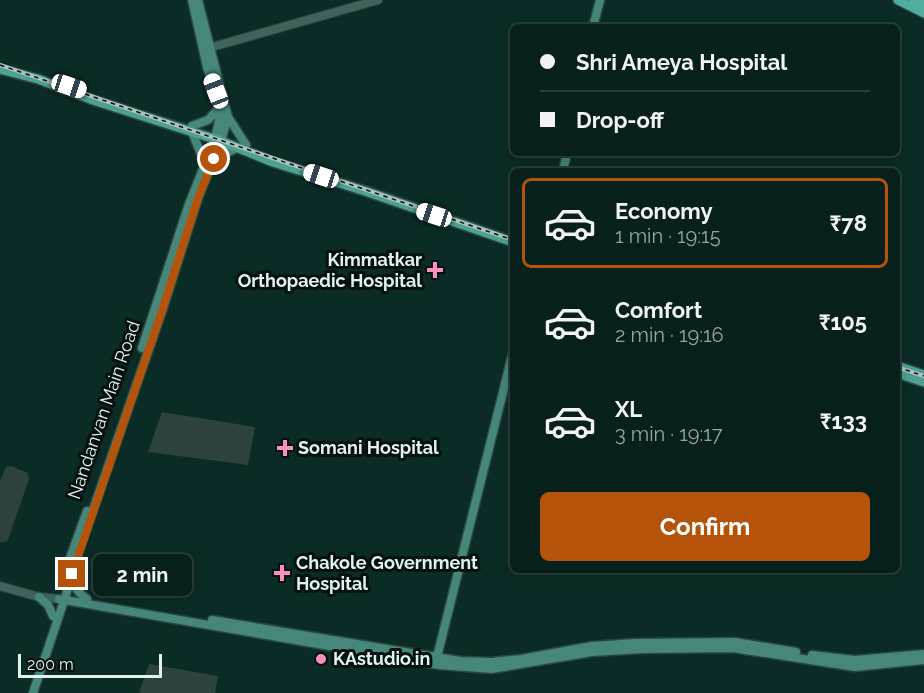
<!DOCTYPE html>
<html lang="en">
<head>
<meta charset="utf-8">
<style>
  :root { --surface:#08201c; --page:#162d29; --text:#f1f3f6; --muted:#98a3a3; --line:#293e3b; --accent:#b45309 }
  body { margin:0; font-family:Raleway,sans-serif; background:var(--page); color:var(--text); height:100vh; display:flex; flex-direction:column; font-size:22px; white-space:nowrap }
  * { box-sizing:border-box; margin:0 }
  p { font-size:20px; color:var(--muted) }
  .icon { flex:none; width:33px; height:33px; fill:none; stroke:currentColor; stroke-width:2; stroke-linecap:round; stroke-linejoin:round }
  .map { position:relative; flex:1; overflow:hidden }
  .side { position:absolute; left:510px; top:168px; width:390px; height:405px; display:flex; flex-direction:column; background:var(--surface); border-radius:9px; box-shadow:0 3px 15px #0003,0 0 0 2px var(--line) }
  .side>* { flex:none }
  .top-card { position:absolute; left:510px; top:24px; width:390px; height:132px; border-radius:9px; box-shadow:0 3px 15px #0003,0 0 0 2px var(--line); display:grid; align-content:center; height:132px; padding:0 30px; background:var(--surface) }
  .scale { position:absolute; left:18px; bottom:15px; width:144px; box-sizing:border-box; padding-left:6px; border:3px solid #e1f2ef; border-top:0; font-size:16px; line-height:21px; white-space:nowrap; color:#e1f2ef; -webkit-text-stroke:4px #05110e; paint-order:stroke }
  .end { position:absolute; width:27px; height:27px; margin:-14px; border:8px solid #b45309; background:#fff; box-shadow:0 0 0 3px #fff }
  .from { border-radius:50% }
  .bubble { position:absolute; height:42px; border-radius:9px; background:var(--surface); box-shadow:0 3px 15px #0003,0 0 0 2px var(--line); font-size:20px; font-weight:700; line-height:42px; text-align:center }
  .car { position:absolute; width:18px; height:36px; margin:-18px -9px; border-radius:8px; box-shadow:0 0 4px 2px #0007; background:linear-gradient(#fff 24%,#345 0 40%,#fff 0 76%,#345 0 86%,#fff 0) }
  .top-card b { display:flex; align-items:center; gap:21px; height:57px; font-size:22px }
  .top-card b+b { border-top:2px solid var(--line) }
  .top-card i { width:15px; height:15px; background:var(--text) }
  ul { padding:10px 0 0; list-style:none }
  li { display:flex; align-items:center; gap:18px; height:90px; margin:0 12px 9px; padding:0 18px; border:3px solid transparent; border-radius:9px }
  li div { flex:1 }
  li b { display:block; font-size:22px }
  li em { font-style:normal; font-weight:700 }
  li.active { border-color:var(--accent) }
  li>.icon { width:54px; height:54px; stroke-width:1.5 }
  .cta { display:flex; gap:12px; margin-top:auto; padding:12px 30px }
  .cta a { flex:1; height:69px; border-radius:9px; background:var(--accent); color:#fff; font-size:24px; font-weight:700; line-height:69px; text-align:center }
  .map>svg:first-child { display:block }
  .green { fill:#2d423e }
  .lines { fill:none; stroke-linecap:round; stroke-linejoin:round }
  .tertiary-casing { stroke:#294742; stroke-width:10 }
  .secondary-casing { stroke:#294742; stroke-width:11 }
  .primary-casing { stroke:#294742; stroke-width:12 }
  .trunk-casing { stroke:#294742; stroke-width:12 }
  .tertiary { stroke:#3d635c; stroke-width:8 }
  .secondary { stroke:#47867b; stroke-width:8 }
  .primary { stroke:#4da193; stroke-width:9 }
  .trunk { stroke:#4fae9e; stroke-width:9 }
  .rail-casing { stroke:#aec3bf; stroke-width:4 }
  .rail { stroke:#05110e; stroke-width:1.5; stroke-dasharray:4.5; stroke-linecap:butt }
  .route { stroke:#b45309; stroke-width:8 }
  .poi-dot { fill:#fc8fc2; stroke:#05110e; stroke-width:2 }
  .labels { text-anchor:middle; stroke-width:6; stroke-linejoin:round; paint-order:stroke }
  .poi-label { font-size:18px; font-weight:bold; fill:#e1f2ef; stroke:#05110e; text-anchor:start }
  .street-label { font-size:18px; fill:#e1f2ef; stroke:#05110e }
</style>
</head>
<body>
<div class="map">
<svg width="924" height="693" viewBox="0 0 924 693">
  <rect width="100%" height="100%" fill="#0b2b26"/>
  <!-- green -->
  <path class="green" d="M162 412 255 427 248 465 148 452Z
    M11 466 28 473 29 479 8 540 4 542H0V481L6 467Z
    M149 664 218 676 215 693H139Z"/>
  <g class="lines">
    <!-- tertiary casing -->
    <g class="tertiary-casing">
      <path id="tertiary" d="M205 49 378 0
        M0 586 39 597 59 599"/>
    </g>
    <!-- secondary casing -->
    <g class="secondary-casing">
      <path id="secondary" d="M593 27 600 0
        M228 117 246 145
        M192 126 208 120 220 107
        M192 132 205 164
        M214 159 237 148
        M563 171 567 153
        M142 348 189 204 215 139 221 111 207 67 192 0
        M70 558 87 511
        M73 575C74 587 77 592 87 599
        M39 597 48 605 53 616
        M59 599 439 665 492 669 592 652 642 649 733 648 855 667 924 660
        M212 620 460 661 492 662 521 659 592 646 635 643 735 642 796 652
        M812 655 855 660 924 654
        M436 661 513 352
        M33 693 66 595 76 559 162 311 198 198 221 141 228 117 198 0"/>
    </g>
    <!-- primary casing -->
    <g class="primary-casing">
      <path id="primary" d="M0 69 38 79 93 100 221 141 273 162 365 191 513 242
        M897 366 924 375
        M897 373 924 382"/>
    </g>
    <!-- trunk casing -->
    <g class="trunk-casing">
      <path id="trunk" d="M898 0 924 13
        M914 0 924 5"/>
    </g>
    <!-- tertiary -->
    <use href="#tertiary" class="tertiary"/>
    <!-- secondary -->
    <use href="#secondary" class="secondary"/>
    <!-- primary -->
    <use href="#primary" class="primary"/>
    <!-- trunk -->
    <use href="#trunk" class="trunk"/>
    <!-- rail casing -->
    <g class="rail-casing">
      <path id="rail" d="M0 65 513 240
        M897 367 924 376"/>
    </g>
    <!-- rail -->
    <use href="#rail" class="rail"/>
  </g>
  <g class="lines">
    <!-- route -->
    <path class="route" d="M72 574 162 311 198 198 214 159"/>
  </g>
  <!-- markers -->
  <g class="poi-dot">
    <path d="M432 261h6v6h6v6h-6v6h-6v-6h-6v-6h6z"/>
    <path d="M282 439h6v6h6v6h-6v6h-6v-6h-6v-6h6z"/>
    <path d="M279 564h6v6h6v6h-6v6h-6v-6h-6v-6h6z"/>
    <circle cx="321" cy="659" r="6"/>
  </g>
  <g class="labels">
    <!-- poi labels -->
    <g class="poi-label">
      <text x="422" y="266" text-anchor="end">Kimmatkar<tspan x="422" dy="21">Orthopaedic Hospital</tspan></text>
      <text x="298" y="454">Somani Hospital</text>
      <text x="296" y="569">Chakole Government<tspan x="296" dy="21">Hospital</tspan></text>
      <text x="333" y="665">KAstudio.in</text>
    </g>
    <!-- street labels -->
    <g class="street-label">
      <text transform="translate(104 410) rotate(-71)" y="6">Nandanvan Main Road</text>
    </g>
  </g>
</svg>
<div class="scale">200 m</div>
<i class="end from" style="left:214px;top:159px"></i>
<i class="end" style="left:72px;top:574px"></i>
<div class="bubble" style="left:93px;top:554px;width:99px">2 min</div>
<i class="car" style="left:69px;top:86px;rotate:108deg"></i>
<i class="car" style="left:216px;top:91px;rotate:339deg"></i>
<i class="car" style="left:321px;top:176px;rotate:288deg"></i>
<i class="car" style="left:434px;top:215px;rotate:288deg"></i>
<div class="top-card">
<b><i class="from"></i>Shri Ameya Hospital</b>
<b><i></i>Drop-off</b>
</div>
<section class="side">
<ul>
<li class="active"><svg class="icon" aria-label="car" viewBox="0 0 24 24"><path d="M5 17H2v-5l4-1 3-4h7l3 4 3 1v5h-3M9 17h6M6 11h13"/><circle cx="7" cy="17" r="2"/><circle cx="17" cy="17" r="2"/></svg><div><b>Economy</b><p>1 min · 19:15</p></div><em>₹78</em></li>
<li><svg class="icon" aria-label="car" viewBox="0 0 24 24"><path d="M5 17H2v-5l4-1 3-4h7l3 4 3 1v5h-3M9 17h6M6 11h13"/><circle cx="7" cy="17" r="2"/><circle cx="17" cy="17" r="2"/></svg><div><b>Comfort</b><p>2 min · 19:16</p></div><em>₹105</em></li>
<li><svg class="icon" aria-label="car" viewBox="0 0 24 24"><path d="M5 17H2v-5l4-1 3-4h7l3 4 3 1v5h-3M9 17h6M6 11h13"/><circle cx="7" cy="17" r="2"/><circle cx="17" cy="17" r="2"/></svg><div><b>XL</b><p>3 min · 19:17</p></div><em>₹133</em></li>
</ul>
<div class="cta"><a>Confirm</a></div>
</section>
</div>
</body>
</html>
